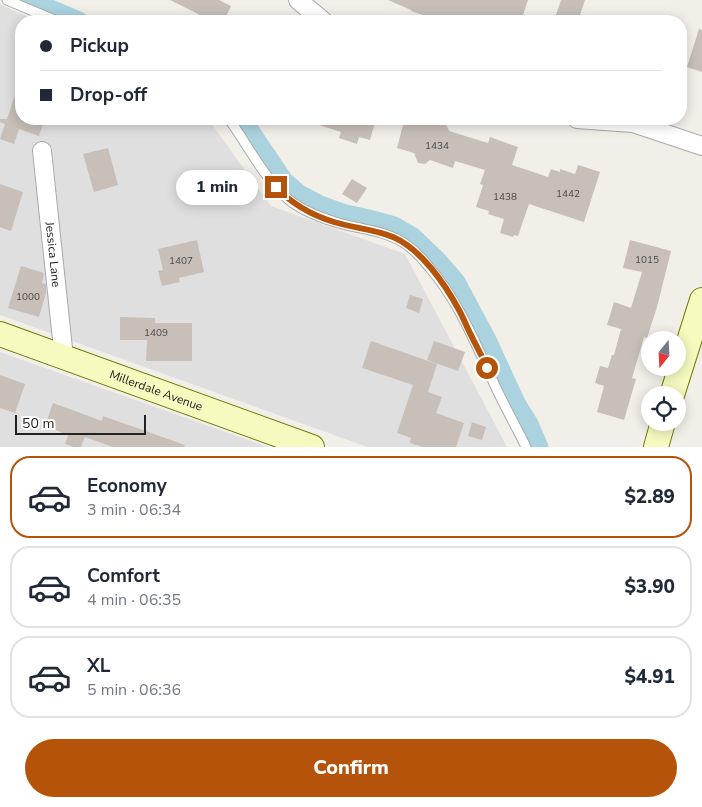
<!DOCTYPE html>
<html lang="en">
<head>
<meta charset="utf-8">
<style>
  :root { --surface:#fff; --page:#f2f2f3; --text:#1f2937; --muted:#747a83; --line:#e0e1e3; --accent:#b45309 }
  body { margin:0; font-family:"Nunito Sans",sans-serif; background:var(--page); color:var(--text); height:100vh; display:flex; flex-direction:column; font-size:19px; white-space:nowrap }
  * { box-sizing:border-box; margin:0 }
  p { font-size:16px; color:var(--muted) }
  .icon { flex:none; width:28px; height:28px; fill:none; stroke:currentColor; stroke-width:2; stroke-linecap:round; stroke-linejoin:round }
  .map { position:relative; height:447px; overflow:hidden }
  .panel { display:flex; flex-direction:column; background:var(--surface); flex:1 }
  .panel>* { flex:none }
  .top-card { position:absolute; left:15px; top:15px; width:672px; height:110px; border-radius:20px; box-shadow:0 2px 12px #0003; display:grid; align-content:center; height:110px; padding:0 25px; background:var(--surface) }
  .needle { width:32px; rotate:198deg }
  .fabs { position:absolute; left:641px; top:331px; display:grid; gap:10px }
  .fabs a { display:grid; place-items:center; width:45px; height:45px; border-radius:50%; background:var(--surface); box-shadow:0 2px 12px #0003; font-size:25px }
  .scale { position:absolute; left:15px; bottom:12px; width:131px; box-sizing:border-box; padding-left:5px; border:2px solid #222; border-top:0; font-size:14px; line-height:18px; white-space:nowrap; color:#222; -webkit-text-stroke:4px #fff; paint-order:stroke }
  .end { position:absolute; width:22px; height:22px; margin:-11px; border:6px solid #b45309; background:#fff; box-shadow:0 0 0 2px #fff }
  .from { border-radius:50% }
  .bubble { position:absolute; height:35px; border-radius:18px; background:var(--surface); box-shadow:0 2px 12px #0003; font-size:16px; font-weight:800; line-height:35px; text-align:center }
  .top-card b { display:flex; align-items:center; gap:18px; height:48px; font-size:19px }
  .top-card b+b { border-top:1px solid var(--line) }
  .top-card i { width:12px; height:12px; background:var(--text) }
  ul { padding:9px 0 0; list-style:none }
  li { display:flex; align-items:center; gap:15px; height:82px; margin:0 10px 8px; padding:0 15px; border:2px solid var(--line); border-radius:20px }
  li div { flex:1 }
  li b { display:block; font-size:19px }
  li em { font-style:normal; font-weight:800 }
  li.active { border-color:var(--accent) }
  li>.icon { width:45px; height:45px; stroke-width:1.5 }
  .button { display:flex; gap:10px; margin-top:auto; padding:10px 25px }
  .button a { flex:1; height:58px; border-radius:30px; background:var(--accent); color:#fff; font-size:20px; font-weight:800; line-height:58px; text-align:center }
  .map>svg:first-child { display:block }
  .residential { fill:#e0dfdf }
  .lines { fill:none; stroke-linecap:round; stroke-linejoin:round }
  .canal { stroke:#aad3df; stroke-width:19 }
  .building { fill:#c7bfb8 }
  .lane-casing { stroke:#a9a9a9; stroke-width:11 }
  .street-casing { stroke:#a9a9a9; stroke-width:20 }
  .secondary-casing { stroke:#707d05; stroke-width:26 }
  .lane { stroke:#fff; stroke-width:9 }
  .street { stroke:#fff; stroke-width:18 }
  .secondary { stroke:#f7fabf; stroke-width:24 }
  .route { stroke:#b45309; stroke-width:6 }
  .labels { text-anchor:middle; stroke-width:4; stroke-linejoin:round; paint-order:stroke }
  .number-label { font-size:10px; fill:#4b4948 }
  .street-label { font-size:12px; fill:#222; stroke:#fff }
</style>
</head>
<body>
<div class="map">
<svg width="702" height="447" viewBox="0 0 702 447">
  <rect width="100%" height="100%" fill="#f2efe9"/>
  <!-- residential -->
  <path class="residential" d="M0 4 36 21H21V119H208L271 206 405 254 507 447H367L0 315Z
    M0 352 268 447H0Z"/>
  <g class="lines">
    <!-- canal -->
    <path class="canal" d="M29 0 79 21
      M242 119 284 181 299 194 320 205 342 213 369 219 394 226 413 237 437 260 456 282 487 340 516 403 529 424 539 447"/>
  </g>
  <!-- building -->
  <path class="building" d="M170 0H219L231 6 224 21H197L200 15Z
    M388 0H528L521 21H421L423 15 411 11V10Z
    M561 0H585L578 21H554Z
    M699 29 702 30V72L687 67Z
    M19 83 21 84V119H45L39 136 19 129 14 144 0 139 5 124 0 122V119H7Z
    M310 119H376L370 140 359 137 357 144 339 138 341 132 309 122Z
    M407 119H433L445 122 449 131 488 143 490 137 518 147 512 165 548 177 551 169 560 172V169L575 174 578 165 600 172 584 222 529 204 518 236 514 235 513 237 500 233 504 219 488 214 489 211 476 207 483 185 480 184 485 170 455 161 453 168 430 160 425 164 418 163 414 153 397 148 403 125H405Z
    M108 148 118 185 94 192 83 154Z
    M352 179 367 188 357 203 342 194Z
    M0 184 23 192 11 231 0 227Z
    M197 240 204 272 179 278 180 282 162 286 158 271 163 270 158 249Z
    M630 240 671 251 657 307 647 338 644 337 632 378 636 379 624 420 597 412 604 386 595 383 600 366 608 368 612 355H614L621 329 607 325 614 302 631 308 642 272 623 268Z
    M21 266 44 273 42 283 46 284V293L39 317 8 308Z
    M410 295 423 299 419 313 406 308Z
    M120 317 155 318V323H192V361H146L147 340H120Z
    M371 341 437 364 428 392 442 397 436 413 464 423 456 447H423L410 443 411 438 397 433 413 385 362 368Z
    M434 341 465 352 458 371 427 360Z
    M0 375 25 384 15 413 0 408Z
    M53 403 102 421 103 416 185 445 184 447H113L85 437 81 447H74L65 444 68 435 45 426Z
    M472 422 486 427 482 440 468 436Z"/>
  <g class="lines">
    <!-- lane casing -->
    <g class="lane-casing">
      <path id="lane" d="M7 0 57 21
        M229 119C247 144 264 178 288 199 301 210 319 217 335 222 358 229 384 230 404 243 413 249 422 258 429 267 457 299 474 340 492 379 502 402 515 424 526 447"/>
    </g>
    <!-- street casing -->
    <g class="street-casing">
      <g id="street">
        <path d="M298 0 323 21"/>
        <path d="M577 119 633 123 702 146"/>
        <path id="s1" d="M42 151 64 358"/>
      </g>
    </g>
    <!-- secondary casing -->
    <g class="secondary-casing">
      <g id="secondary">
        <path id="s2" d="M0 334 312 447"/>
        <path d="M672 395 702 300"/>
        <path d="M656 447 663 422"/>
      </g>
    </g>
    <!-- lane -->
    <use href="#lane" class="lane"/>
    <!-- street -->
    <use href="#street" class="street"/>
    <!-- secondary -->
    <use href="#secondary" class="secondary"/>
  </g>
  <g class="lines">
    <!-- route -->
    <path class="route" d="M276 187C292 204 311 215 334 222 353 228 374 229 393 237 421 249 445 284 459 310 464 319 467 328 472 337 477 348 483 357 487 368"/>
  </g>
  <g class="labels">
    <!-- number labels -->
    <g class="number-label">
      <text x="437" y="149">1434</text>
      <text x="568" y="197">1442</text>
      <text x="505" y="200">1438</text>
      <text x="647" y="263">1015</text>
      <text x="181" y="264">1407</text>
      <text x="28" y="300">1000</text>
      <text x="156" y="336">1409</text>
    </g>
    <!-- street labels -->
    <g class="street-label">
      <text dy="4" stroke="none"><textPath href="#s1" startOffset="104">Jessica Lane</textPath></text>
      <text dy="4" stroke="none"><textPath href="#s2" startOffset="166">Millerdale Avenue</textPath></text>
    </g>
  </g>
</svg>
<div class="fabs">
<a><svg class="needle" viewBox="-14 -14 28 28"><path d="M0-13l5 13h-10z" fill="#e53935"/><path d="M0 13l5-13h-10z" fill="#747a83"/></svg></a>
<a><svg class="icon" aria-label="locate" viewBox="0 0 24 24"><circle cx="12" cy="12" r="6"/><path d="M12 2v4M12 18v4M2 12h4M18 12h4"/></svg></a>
</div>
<div class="scale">50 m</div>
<i class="end from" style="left:487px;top:368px"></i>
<i class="end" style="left:276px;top:187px"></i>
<div class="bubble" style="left:176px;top:170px;width:82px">1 min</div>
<div class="top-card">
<b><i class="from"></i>Pickup</b>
<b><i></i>Drop-off</b>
</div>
</div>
<section class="panel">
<ul>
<li class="active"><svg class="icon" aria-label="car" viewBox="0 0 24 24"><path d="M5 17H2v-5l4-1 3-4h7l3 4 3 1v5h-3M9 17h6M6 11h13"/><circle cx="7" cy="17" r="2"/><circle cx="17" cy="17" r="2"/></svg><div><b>Economy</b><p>3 min · 06:34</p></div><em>$2.89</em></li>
<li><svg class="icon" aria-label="car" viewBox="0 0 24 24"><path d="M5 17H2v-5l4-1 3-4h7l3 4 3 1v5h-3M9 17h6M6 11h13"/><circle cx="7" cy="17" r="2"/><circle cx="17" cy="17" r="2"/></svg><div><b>Comfort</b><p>4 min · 06:35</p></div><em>$3.90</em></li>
<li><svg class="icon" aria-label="car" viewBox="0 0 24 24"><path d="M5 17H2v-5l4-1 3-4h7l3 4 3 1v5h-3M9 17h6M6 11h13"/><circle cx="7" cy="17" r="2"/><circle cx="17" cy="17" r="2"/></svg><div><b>XL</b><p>5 min · 06:36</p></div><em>$4.91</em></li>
</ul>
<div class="button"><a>Confirm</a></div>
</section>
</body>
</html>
